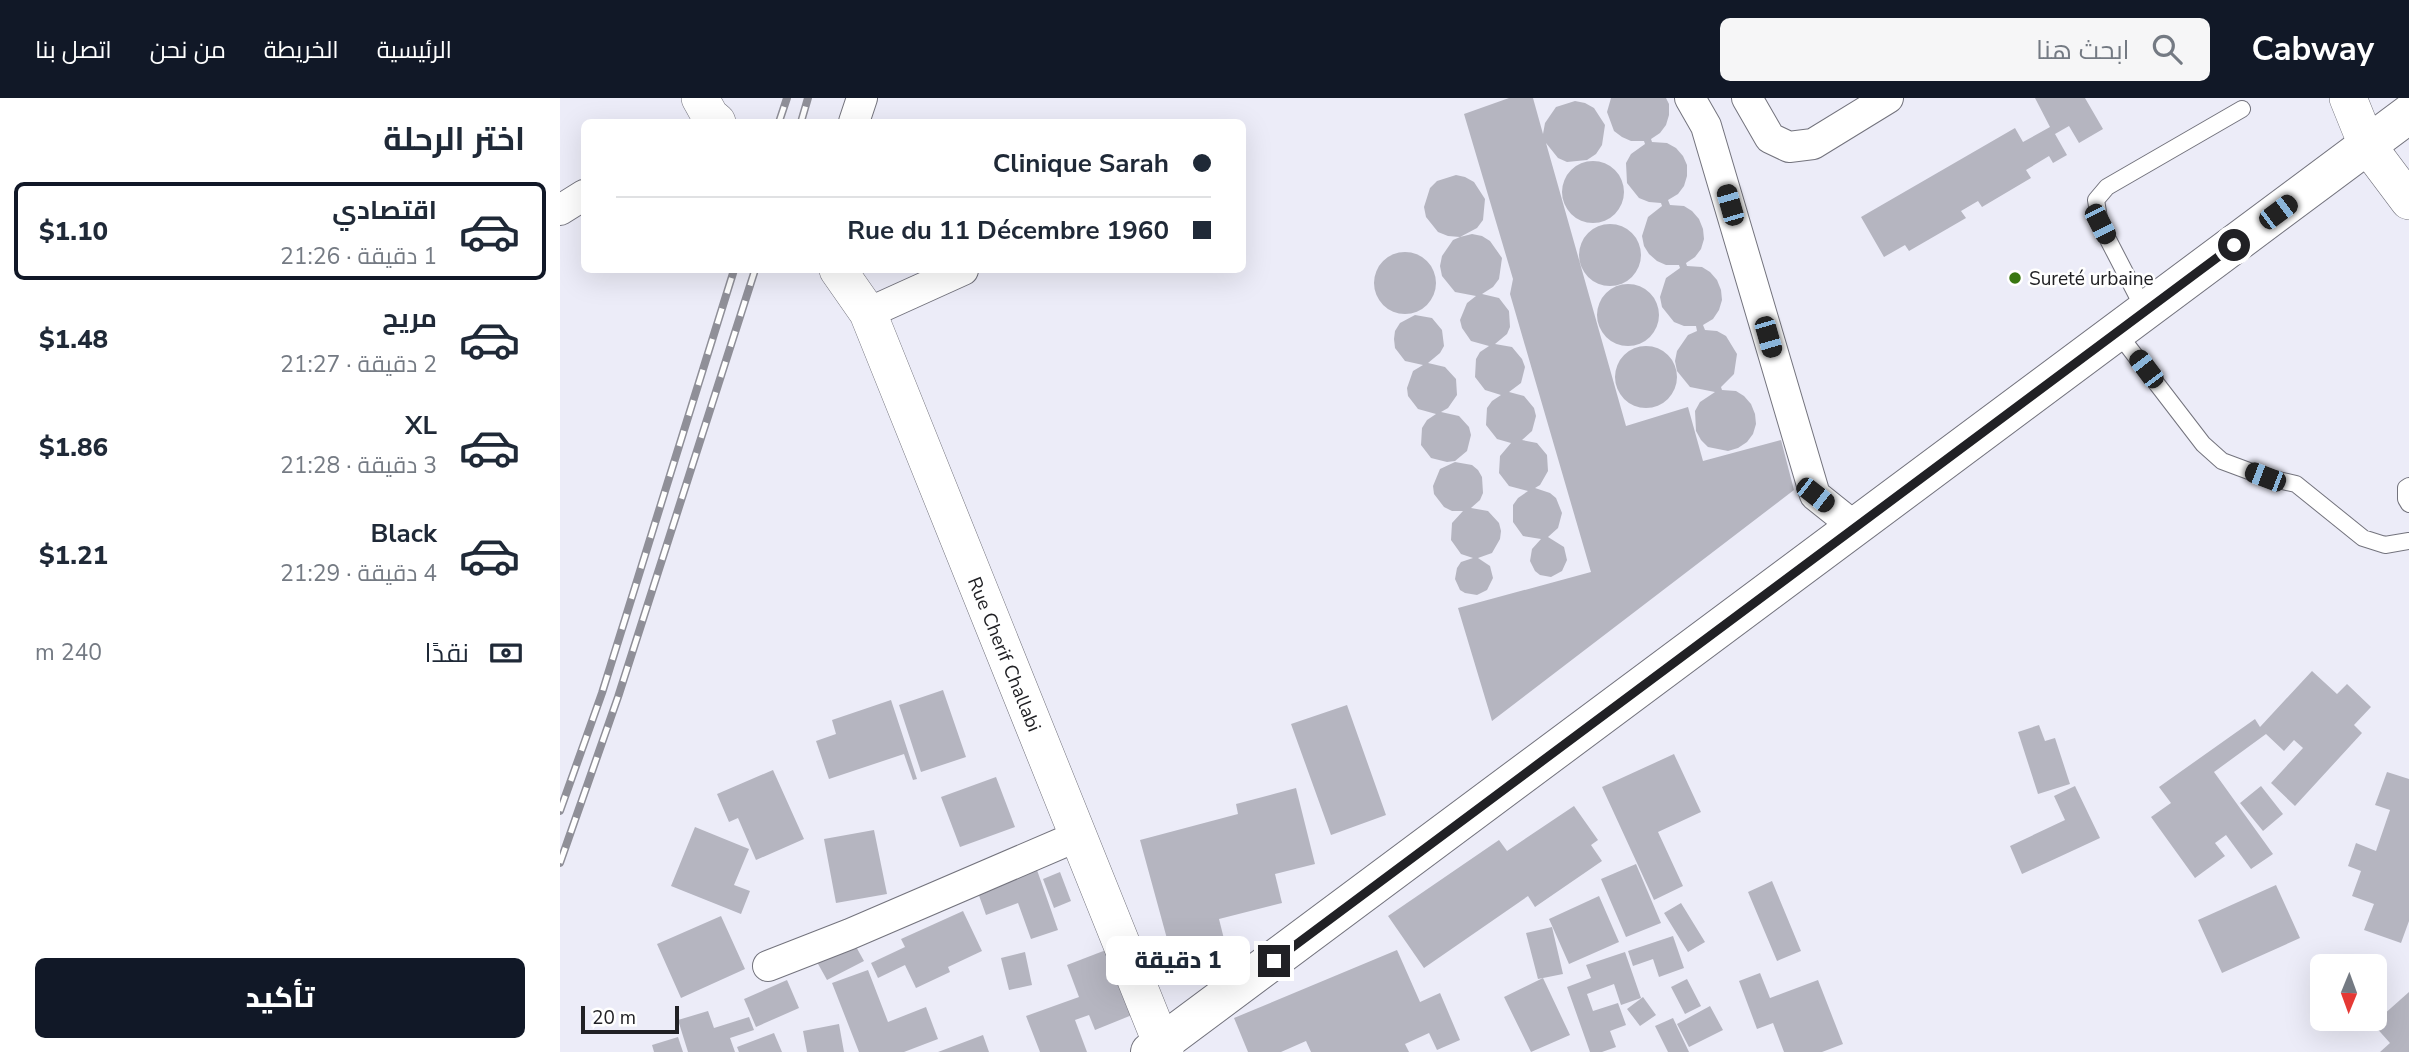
<!DOCTYPE html>
<html lang="ar">
<head>
<meta charset="utf-8">
<style>
  :root { --surface:#fff; --page:#f6f6f7; --text:#1f2937; --muted:#747a83; --line:#e0e1e3; --accent:#111827 }
  body { margin:0; font-family:"Nunito Sans",Cairo,sans-serif; background:var(--page); color:var(--text); direction:rtl; height:100vh; display:flex; flex-direction:column; font-size:26px; white-space:nowrap }
  * { box-sizing:border-box; margin:0 }
  p { font-size:23px; color:var(--muted) }
  .icon { flex:none; width:38px; height:38px; fill:none; stroke:currentColor; stroke-width:2; stroke-linecap:round; stroke-linejoin:round }
  .map { position:relative; flex:1; overflow:hidden; direction:ltr }
  .side { display:flex; flex-direction:column; background:var(--surface); width:560px }
  .side>* { flex:none }
  .hud { position:absolute; left:21px; top:21px; width:665px; height:154px; border-radius:10px; box-shadow:0 7px 28px #0002; direction:rtl; display:grid; align-content:center; height:154px; padding:0 35px; background:var(--surface) }
  .needle { width:46px; rotate:181deg }
  .fabs { position:absolute; left:1750px; top:856px; display:grid; gap:14px }
  .fabs a { display:grid; place-items:center; width:77px; height:77px; border-radius:10px; background:var(--surface); box-shadow:0 7px 28px #0002; font-size:35px }
  .scale { position:absolute; left:21px; bottom:18px; width:98px; box-sizing:border-box; padding-left:7px; border:4px solid #212125; border-top:0; font-size:19px; line-height:24px; white-space:nowrap; color:#212125; -webkit-text-stroke:5px #fff; paint-order:stroke }
  .end { position:absolute; width:32px; height:32px; margin:-16px; border:9px solid #212125; background:#fff; box-shadow:0 0 0 4px #fff }
  .from { border-radius:50% }
  .bubble { position:absolute; height:49px; border-radius:10px; background:var(--surface); box-shadow:0 7px 28px #0002; font-size:23px; font-weight:800; line-height:49px; text-align:center; direction:rtl }
  .car { position:absolute; width:21px; height:42px; margin:-21px -10px; border-radius:9px; box-shadow:0 0 5px 2px #0007; background:linear-gradient(#222 24%,#8ab4d8 0 40%,#222 0 76%,#8ab4d8 0 86%,#222 0) }
  .hud b { display:flex; align-items:center; gap:24px; height:66px; font-size:26px }
  .hud b+b { border-top:2px solid var(--line) }
  .hud i { width:18px; height:18px; background:var(--text) }
  ul { padding:0; list-style:none }
  li { display:flex; align-items:center; gap:21px; height:98px; margin:0 14px 10px; padding:0 21px; border:4px solid transparent; border-radius:10px }
  li div { flex:1 }
  li b { display:block; font-size:26px }
  li em { font-style:normal; font-weight:800 }
  li.selected { border-color:var(--accent) }
  li>.icon { width:63px; height:63px; stroke-width:1.5 }
  h2 { padding:0 35px; font-size:32px; line-height:84px }
  .pay { display:flex; align-items:center; gap:18px; height:77px; padding:0 35px; font-size:26px }
  .pay p { margin-inline-start:auto }
  .button { display:flex; gap:14px; margin-top:auto; padding:14px 35px }
  .button a { flex:1; height:80px; border-radius:10px; background:var(--accent); color:#fff; font-size:28px; font-weight:800; line-height:80px; text-align:center }
  header { display:flex; align-items:center; gap:42px; box-sizing:border-box; height:98px; padding:0 35px; background:var(--accent); color:#fff }
  header strong { font-size:33px }
  nav { display:flex; gap:38px; margin-inline-start:auto; font-size:24px }
  .search { width:490px; height:63px; background:var(--page); display:flex; align-items:center; gap:18px; box-sizing:border-box; padding:0 24px; border-radius:10px; color:var(--muted); font-size:26px }
  main { display:flex; flex:1; min-height:0 }
  .map>svg:first-child { display:block }
  .building { fill:#b5b5c0 }
  .lines { fill:none; stroke-linecap:round; stroke-linejoin:round }
  .service-casing { stroke:#73737d; stroke-width:18 }
  .minor-casing { stroke:#73737d; stroke-width:32 }
  .tertiary-casing { stroke:#73737d; stroke-width:38 }
  .secondary-casing { stroke:#73737d; stroke-width:40 }
  .service { stroke:#fff; stroke-width:16 }
  .minor { stroke:#fff; stroke-width:30 }
  .tertiary { stroke:#fff; stroke-width:37 }
  .secondary { stroke:#fff; stroke-width:38 }
  .rail-casing { stroke:#8f8f98; stroke-width:8 }
  .rail { stroke:#fff; stroke-width:5; stroke-dasharray:16; stroke-linecap:butt }
  .route { stroke:#212125; stroke-width:9 }
  .poi-dot { fill:#387610; stroke:#fff; stroke-width:2.5 }
  .labels { text-anchor:middle; stroke-width:5; stroke-linejoin:round; paint-order:stroke }
  .poi-label { font-size:19px; fill:#212125; stroke:#fff; text-anchor:start }
  .street-label { font-size:19px; fill:#212125; stroke:#fff }
</style>
</head>
<body>
<header>
<strong>Cabway</strong>
<div class="search"><svg class="icon" aria-label="search" viewBox="0 0 24 24"><circle cx="10" cy="10" r="6"/><path d="M15 15l6 6"/></svg>ابحث هنا</div>
<nav><a>الرئيسية</a><a>الخريطة</a><a>من نحن</a><a>اتصل بنا</a></nav>
</header>
<main>
<div class="map">
<svg width="1849" height="954" viewBox="0 0 1849 954">
  <rect width="100%" height="100%" fill="#ececf8"/>
  <!-- building -->
  <path class="building" d="M949 0H973L983 36 985 25 996 9 1015 3 1025 5 1034 10 1045 27 1042 47 1036 56 1027 62 1007 64 998 60 986 45 1066 328 1128 309 1143 363 1221 342 1234 392 932 623 898 510 1031 474 950 196 953 181 904 16Z
    M1051 0H1106L1109 6V17L1106 27 1100 35 1091 41 1092 44 1107 45 1116 50 1123 58 1127 67V78L1124 88 1118 96 1108 102 1110 107 1124 108 1132 113 1139 121 1143 131 1144 141 1141 151 1135 159 1126 165 1127 168 1142 169 1150 174 1157 182 1161 192 1162 202 1159 212 1153 221 1143 227 1145 232 1157 233 1166 238 1177 256 1174 276 1161 289 1162 292 1176 293 1184 298 1191 306 1195 316 1196 326 1193 336 1187 344 1178 350 1168 353 1148 349 1141 342 1136 333 1135 313 1140 304 1155 294 1130 289 1117 273 1115 263 1117 253 1128 237 1137 233 1136 228H1124L1114 224 1102 209 1100 199 1106 180 1120 170 1119 167H1106L1097 163 1089 156 1084 148 1082 138 1088 119 1102 108 1101 105 1089 104 1079 100 1067 85 1066 65 1071 56 1085 46 1084 43H1071L1062 39 1054 33 1047 14Z
    M1475 0H1525L1543 31 1519 45 1509 28 1495 36 1507 57 1493 65 1489 58 1466 72 1471 80 1422 109 1418 103 1401 113 1406 120 1349 153 1345 147 1324 159 1301 119 1455 30 1463 44 1490 29Z
    M1002 94a31 31 0 1 1 62 0a31 31 0 1 1-62 0Z
    M896 77 905 79 914 84 925 101 923 122 917 130 900 139 912 136 922 138 930 143 942 160 939 181 933 189 922 196 939 200 949 213 950 229 947 236 935 246 952 249 962 261 965 269 961 285 949 294 964 298 974 310 976 318 972 333 962 342 977 345 987 357 988 373 980 387 975 390 990 395 996 400 1002 415 998 430 988 439 1004 449 1007 462 1002 473 991 479 980 477 975 473 970 463 972 451 981 441 963 438 953 424V407L958 400 968 393 949 388 939 375 940 358 951 345 937 341 926 327 927 310 932 303 941 297 925 292 915 279 916 261 920 254 929 248 911 243 902 230 900 222 907 205 916 198 895 194 882 178 880 168 882 158 893 142 900 139 888 138 878 134 866 119 864 109 870 90 877 83Z
    M1019 157a31 31 0 1 1 62 0a31 31 0 1 1-62 0Z
    M814 185a31 31 0 1 1 62 0a31 31 0 1 1-62 0Z
    M1037 217a31 31 0 1 1 62 0a31 31 0 1 1-62 0Z
    M855 217 872 220 882 232 884 248 880 255 868 265 885 269 896 281 897 297 888 310 881 314 899 318 909 329 911 337 907 353 895 363 887 364 871 360 861 347 862 330 867 322 876 316 858 311 848 298 847 290 853 273 863 267 845 263 835 250 834 241 835 233 840 225Z
    M1055 279a31 31 0 1 1 62 0a31 31 0 1 1-62 0Z
    M895 364 912 367 918 372 922 379 923 395 920 402 911 410 928 413 939 425 941 433 940 441 932 455 918 460 930 468 933 480 927 492 917 497 905 495 900 492 895 481 897 470 901 464 913 460 901 456 891 442 892 425 903 413H892L884 409 874 396 873 388 880 371Z
    M1752 573 1777 596 1787 586 1811 609 1794 627 1802 635 1735 708 1711 685 1743 650 1734 642 1724 653 1706 636 1654 674 1713 756 1691 771 1666 737 1655 745 1665 758 1635 780 1591 719 1611 705 1599 689 1695 621 1700 629Z
    M383 592 406 659 361 674 339 607Z
    M331 602 357 681 353 682 344 656 269 681 256 643 276 636 272 622Z
    M787 607 826 717 771 737 731 626Z
    M1479 627 1485 643 1495 640 1510 686 1478 696 1458 634Z
    M1114 656 1141 714 1098 734 1123 788 1094 802 1042 689Z
    M213 672 244 741 196 762 178 720 169 724 157 696Z
    M1827 674 1849 681V823L1841 845 1804 832 1814 806 1792 798 1801 773 1788 768 1796 745 1816 753 1830 712 1815 707Z
    M436 679 455 729 400 749 381 699Z
    M1515 688 1540 740 1462 776 1450 748 1505 722 1494 698Z
    M1701 688 1723 716 1703 733 1680 705Z
    M736 690 755 766 715 776 722 805 659 821 665 845 612 859 580 742 678 716 676 706Z
    M1014 708 1038 742 1031 747 1042 763 975 809 968 798 864 870 828 818 939 742 947 753Z
    M135 729 189 751 174 787 190 793 181 816 111 788Z
    M314 732 327 796 276 805 264 741Z
    M1076 766 1101 825 1066 839 1041 781Z
    M477 772 498 832 471 841 458 805 426 817 417 792Z
    M500 774 511 803 494 810 483 781Z
    M1212 783 1241 853 1217 863 1188 794Z
    M1716 787 1740 840 1662 875 1638 822Z
    M1039 798 1059 844 1009 866 989 821Z
    M1121 805 1145 844 1128 854 1104 815Z
    M403 813 422 853 388 869 390 874 356 890 345 867 318 880 311 865 345 849 341 841Z
    M161 818 185 871 121 900 97 846Z
    M992 829 1003 876 978 881 966 835Z
    M1113 838 1124 870 1099 879 1093 861 1073 868 1068 853Z
    M294 845 304 863 267 882 257 864Z
    M546 852 572 917 535 932 529 917 515 922 527 954H480L466 918 519 899 507 867Z
    M837 852 860 904 880 895 900 942 877 952 869 935 845 946 849 954H751L746 943 721 954H688L674 920Z
    M465 854 472 887 449 892 441 860Z
    M1065 854 1081 900 1061 907 1054 886 1027 896 1033 913 1058 905 1066 927 1050 933 1056 949 1042 954H1030L1007 889 1031 880 1026 867Z
    M308 872 328 924 366 909 378 941 344 954H299L272 885Z
    M1200 875 1210 900 1258 882 1283 946 1262 954H1224L1213 925 1197 931 1179 883Z
    M983 880 1010 937 971 954 944 899Z
    M1127 881 1141 908 1125 916 1111 889Z
    M227 882 239 910 196 929 184 901Z
    M1849 894V954H1820L1830 945 1813 926Z
    M1083 899 1096 917 1080 928 1067 911Z
    M1150 908 1163 932 1129 949 1117 926Z
    M148 913 154 930 189 919 194 932 170 940 175 954H128L118 922Z
    M1113 920 1129 954H1108L1095 928Z
    M279 926 284 954H247L243 933Z
    M214 935 222 954H179L177 949Z
    M423 937 429 954H378Z
    M118 939 123 954H94L92 947Z"/>
  <g class="lines">
    <!-- service casing -->
    <g class="service-casing">
      <path id="service" d="M1585 213 1540 126 1536 102 1547 89 1682 11
        M1557 234 1643 346 1662 363 1705 379 1736 386 1803 440 1825 447 1849 443
        M1849 388 1846 390V401L1849 406"/>
    </g>
    <!-- minor casing -->
    <g class="minor-casing">
      <path id="minor" d="M1130 0 1146 28 1255 397 1295 429
        M1187 0 1210 40 1229 49 1253 46 1328 0
        M294 24 302 0
        M0 112 24 97
        M308 215 403 172
        M208 868 290 836 518 738"/>
    </g>
    <!-- tertiary casing -->
    <g class="tertiary-casing">
      <path id="tertiary" d="M140 0 150 18 157 24
        M1788 0 1807 47 1849 103
        M278 172 308 215 605 954"/>
    </g>
    <!-- secondary casing -->
    <g class="secondary-casing">
      <path id="secondary" d="M590 954 1849 16"/>
    </g>
    <!-- service -->
    <use href="#service" class="service"/>
    <!-- minor -->
    <use href="#minor" class="minor"/>
    <!-- tertiary -->
    <use href="#tertiary" class="tertiary"/>
    <!-- secondary -->
    <use href="#secondary" class="secondary"/>
    <!-- rail casing -->
    <g class="rail-casing">
      <path id="rail" d="M219 24 227 0
        M241 24 248 0
        M0 713 42 595 174 172
        M0 765 58 599 195 172"/>
    </g>
    <!-- rail -->
    <use href="#rail" class="rail"/>
  </g>
  <g class="lines">
    <!-- route -->
    <path class="route" d="M714 863 1674 147"/>
  </g>
  <!-- markers -->
  <circle class="poi-dot" cx="1455" cy="180" r="7"/>
  <g class="labels">
    <!-- poi labels -->
    <g class="poi-label">
      <text x="1469" y="187">Sureté urbaine</text>
    </g>
    <!-- street labels -->
    <g class="street-label">
      <text transform="translate(445 556) rotate(68)" y="7">Rue Cherif Challabi</text>
    </g>
  </g>
</svg>
<div class="fabs">
<a><svg class="needle" viewBox="-14 -14 28 28"><path d="M0-13l5 13h-10z" fill="#e53935"/><path d="M0 13l5-13h-10z" fill="#747a83"/></svg></a>
</div>
<div class="scale">20 m</div>
<i class="end from" style="left:1674px;top:147px"></i>
<i class="end" style="left:714px;top:863px"></i>
<div class="bubble" style="left:546px;top:838px;width:144px">1 دقيقة</div>
<i class="car" style="left:1170px;top:107px;rotate:344deg"></i>
<i class="car" style="left:1718px;top:114px;rotate:53deg"></i>
<i class="car" style="left:1540px;top:126px;rotate:153deg"></i>
<i class="car" style="left:1208px;top:239px;rotate:164deg"></i>
<i class="car" style="left:1586px;top:271px;rotate:323deg"></i>
<i class="car" style="left:1705px;top:379px;rotate:291deg"></i>
<i class="car" style="left:1255px;top:397px;rotate:128deg"></i>
<div class="hud">
<b><i class="from"></i>Clinique Sarah</b>
<b><i></i>Rue du 11 Décembre 1960</b>
</div>
</div>
<section class="side">
<h2>اختر الرحلة</h2>
<ul>
<li class="selected"><svg class="icon" aria-label="car" viewBox="0 0 24 24"><path d="M5 17H2v-5l4-1 3-4h7l3 4 3 1v5h-3M9 17h6M6 11h13"/><circle cx="7" cy="17" r="2"/><circle cx="17" cy="17" r="2"/></svg><div><b>اقتصادي</b><p>1 دقيقة · 21:26</p></div><em>$1.10</em></li>
<li><svg class="icon" aria-label="car" viewBox="0 0 24 24"><path d="M5 17H2v-5l4-1 3-4h7l3 4 3 1v5h-3M9 17h6M6 11h13"/><circle cx="7" cy="17" r="2"/><circle cx="17" cy="17" r="2"/></svg><div><b>مريح</b><p>2 دقيقة · 21:27</p></div><em>$1.48</em></li>
<li><svg class="icon" aria-label="car" viewBox="0 0 24 24"><path d="M5 17H2v-5l4-1 3-4h7l3 4 3 1v5h-3M9 17h6M6 11h13"/><circle cx="7" cy="17" r="2"/><circle cx="17" cy="17" r="2"/></svg><div><b>XL</b><p>3 دقيقة · 21:28</p></div><em>$1.86</em></li>
<li><svg class="icon" aria-label="car" viewBox="0 0 24 24"><path d="M5 17H2v-5l4-1 3-4h7l3 4 3 1v5h-3M9 17h6M6 11h13"/><circle cx="7" cy="17" r="2"/><circle cx="17" cy="17" r="2"/></svg><div><b>Black</b><p>4 دقيقة · 21:29</p></div><em>$1.21</em></li>
</ul>
<div class="pay"><svg class="icon" aria-label="cash" viewBox="0 0 24 24"><path d="M3 7h18v10H3z"/><circle cx="12" cy="12" r="2"/></svg>نقدًا<p>240 m</p></div>
<div class="button"><a>تأكيد</a></div>
</section>
</main>
</body>
</html>
